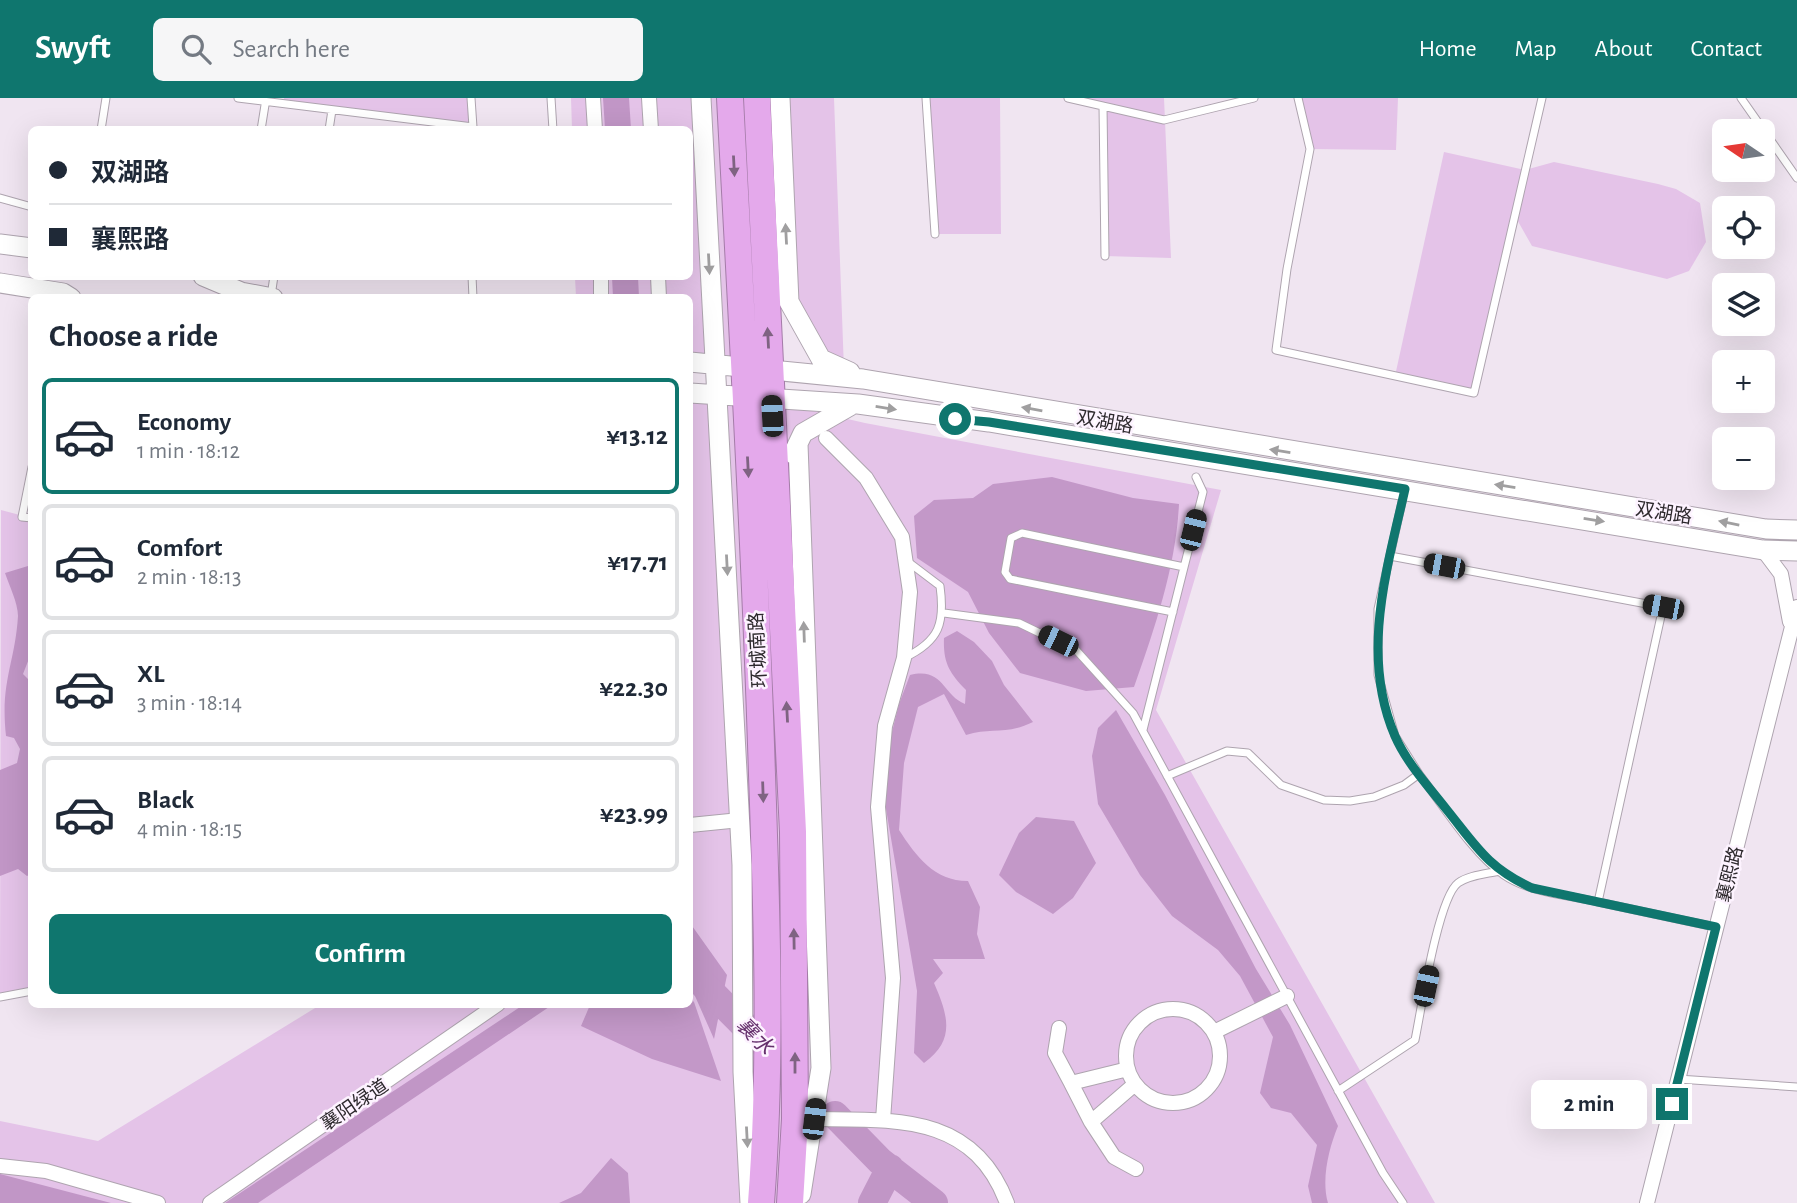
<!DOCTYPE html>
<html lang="en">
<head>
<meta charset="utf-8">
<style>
  :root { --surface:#fff; --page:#f6f6f7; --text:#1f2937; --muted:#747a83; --line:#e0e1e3; --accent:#0f766e }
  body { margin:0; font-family:"Alegreya Sans","Noto Sans SC",sans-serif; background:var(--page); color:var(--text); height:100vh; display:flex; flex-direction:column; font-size:26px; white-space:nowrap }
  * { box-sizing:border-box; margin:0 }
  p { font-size:23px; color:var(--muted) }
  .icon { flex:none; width:38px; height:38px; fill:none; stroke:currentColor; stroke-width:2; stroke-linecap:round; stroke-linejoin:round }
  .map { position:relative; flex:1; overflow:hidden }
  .panel { position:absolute; left:28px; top:196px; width:665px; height:714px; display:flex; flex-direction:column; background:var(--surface); border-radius:10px; box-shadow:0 7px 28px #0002 }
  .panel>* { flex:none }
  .top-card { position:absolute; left:28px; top:28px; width:665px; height:154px; border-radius:10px; box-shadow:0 7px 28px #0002; display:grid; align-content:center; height:154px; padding:0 21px; background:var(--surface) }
  .needle { width:46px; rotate:283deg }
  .tools { position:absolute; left:1712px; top:21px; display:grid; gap:14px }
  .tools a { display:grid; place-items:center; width:63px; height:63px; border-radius:10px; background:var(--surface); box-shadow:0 7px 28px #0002; font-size:35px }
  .end { position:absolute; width:32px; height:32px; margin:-16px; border:9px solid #0f766e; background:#fff; box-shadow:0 0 0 4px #fff }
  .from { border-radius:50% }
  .bubble { position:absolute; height:49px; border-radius:10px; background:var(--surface); box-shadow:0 7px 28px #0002; font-size:23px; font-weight:700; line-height:49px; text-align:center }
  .car { position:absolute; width:21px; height:42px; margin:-21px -10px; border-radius:9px; box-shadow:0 0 5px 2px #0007; background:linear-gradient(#222 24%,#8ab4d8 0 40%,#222 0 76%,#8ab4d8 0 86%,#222 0) }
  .top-card b { display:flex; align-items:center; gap:24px; height:66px; font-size:26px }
  .top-card b+b { border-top:2px solid var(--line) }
  .top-card i { width:18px; height:18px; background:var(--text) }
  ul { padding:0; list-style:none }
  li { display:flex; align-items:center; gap:21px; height:116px; margin:0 14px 10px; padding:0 7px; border:4px solid var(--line); border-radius:10px }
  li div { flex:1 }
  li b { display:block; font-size:26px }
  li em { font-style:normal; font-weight:700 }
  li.current { border-color:var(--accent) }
  li>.icon { width:63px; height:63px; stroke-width:1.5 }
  h2 { padding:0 21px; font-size:32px; line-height:84px }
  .primary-button { display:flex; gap:14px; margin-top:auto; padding:14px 21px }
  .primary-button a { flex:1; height:80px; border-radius:10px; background:var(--accent); color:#fff; font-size:28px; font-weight:700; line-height:80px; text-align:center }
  header { display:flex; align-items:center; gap:42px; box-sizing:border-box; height:98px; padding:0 35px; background:var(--accent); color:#fff }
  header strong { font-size:33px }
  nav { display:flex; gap:38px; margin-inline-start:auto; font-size:24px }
  .search { width:490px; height:63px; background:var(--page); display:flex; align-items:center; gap:18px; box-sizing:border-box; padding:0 24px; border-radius:10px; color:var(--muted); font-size:26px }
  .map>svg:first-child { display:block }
  .green { fill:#e4c3e8 }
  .forest { fill:#c398c8 }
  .water { fill:#c196c6 }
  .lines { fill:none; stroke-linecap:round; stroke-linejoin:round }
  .river { stroke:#c196c6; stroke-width:28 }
  .lane-casing { stroke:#aea4af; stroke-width:9 }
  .street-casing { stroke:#aea4af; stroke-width:16 }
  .secondary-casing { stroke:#aea4af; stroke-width:21 }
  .highway-casing { stroke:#a47ca8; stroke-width:28 }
  .lane { stroke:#fff; stroke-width:7 }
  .street { stroke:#fff; stroke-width:14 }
  .secondary { stroke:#fff; stroke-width:19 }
  .highway { stroke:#e4a9eb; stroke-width:26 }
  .oneway { fill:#7f6382 }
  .oneway2 { fill:#a09fa0 }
  .route { stroke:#0f766e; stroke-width:9 }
  .labels { text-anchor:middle; stroke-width:5; stroke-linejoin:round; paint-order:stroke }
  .street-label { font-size:19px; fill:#2d292d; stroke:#fdf3ff }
  .water-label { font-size:21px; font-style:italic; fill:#66316d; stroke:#fdf3ff }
</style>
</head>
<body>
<header>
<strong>Swyft</strong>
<div class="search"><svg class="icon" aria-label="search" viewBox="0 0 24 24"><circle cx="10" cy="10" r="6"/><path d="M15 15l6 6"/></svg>Search here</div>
<nav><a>Home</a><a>Map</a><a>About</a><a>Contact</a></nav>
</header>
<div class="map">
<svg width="1797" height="1105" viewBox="0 0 1797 1105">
  <rect width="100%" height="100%" fill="#f0e5f1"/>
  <!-- green -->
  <path class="green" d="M284 0H471L473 29 284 6Z
    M571 0H730L744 269 690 266V200L576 199 575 179 690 178V32L572 31Z
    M757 0H834L844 272 822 261 764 161Z
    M926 0H1000L1001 136H935Z
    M1068 0H1164L1171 160 1105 158 1103 8Z
    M1298 0H1398L1396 52 1310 51Z
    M1444 54 1525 72 1554 64 1658 86 1676 91 1700 105 1706 144 1689 173 1667 181 1532 148 1515 118 1474 295 1395 278Z
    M690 285 865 325 1221 392 1156 612 1435 1105H0V1023L98 1043 320 907 690 906Z
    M1 412 31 420 32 893 0 899Z"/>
  <!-- forest -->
  <path class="forest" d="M1052 379 1133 400 1179 406C1176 468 1155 530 1134 589L1086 593 1020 575 989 535 968 494 917 460 914 418 934 402 973 400 993 386Z
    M957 533 974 544 992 563 1004 587 1033 624C1007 637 992 629 966 637L944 596 918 609 904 665 899 732C916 758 934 783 968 783L980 809 977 836 985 861H933L943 875 934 885C948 917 956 942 924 965L914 955 917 893 885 705 888 650 899 606 910 577C944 569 942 597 965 606L966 592C949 575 943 564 944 540Z
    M1116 612 1165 697 1256 871 1290 927 1338 1028C1329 1050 1321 1081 1328 1105H1312L1308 1088 1317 1047 1291 1015 1271 1010 1260 995 1273 939 1240 878 1218 852 1172 818 1140 777 1098 706 1092 658 1098 630Z
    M1036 719 1074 723 1096 765 1073 800 1053 816 1016 794 999 777 1019 735Z
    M690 900 694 904 721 983 652 961 581 928 590 907 690 906Z
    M611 1060 628 1075 630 1105H559L581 1095Z"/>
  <!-- water -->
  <path class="water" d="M603 0H629L631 31H605Z
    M612 179H638L639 199H613Z
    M28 468 32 480V553L23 576 32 585 31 776 27 778 18 771 0 778V672L17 665 20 651 14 640 6 638C0 583 15 566 18 518 18 505 9 487 5 475Z
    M690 825 727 877 714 941 695 898 690 892Z
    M523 907H552L258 1105H225Z
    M0 1076 111 1105H0Z"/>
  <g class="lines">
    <!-- river -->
    <path class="river" d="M690 873 760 943
      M835 1017 880 1063 934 1105
      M872 1105 890 1070"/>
    <!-- lane casing -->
    <g class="lane-casing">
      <path id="lane" d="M238 0 473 29 471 0
        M551 0 553 32
        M926 0 935 136
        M1068 0 1164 22 1254 0
        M1298 0 1310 51 1287 171 1276 252 1474 295 1542 0
        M1741 0 1797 80
        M1103 8 1105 158
        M101 32 106 0
        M261 32 265 7
        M329 32 332 12
        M0 100 32 109
        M472 178 473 200
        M271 198 274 178
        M32 369 22 419 32 420
        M1390 458 1663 509 1598 804C1568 797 1530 795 1504 777 1473 756 1443 707 1419 676
        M1173 514 1010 481 1005 474 1011 440 1022 435 1184 469
        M944 515 1019 525 1077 553 1133 615 1383 1075 1403 1105
        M904 560C940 543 945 525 940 488L907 463
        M1143 632 1203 394 1196 379
        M1167 678 1227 653 1248 655 1281 687 1324 702 1350 703 1374 699 1404 687 1419 676 1395 638 1378 577V511L1404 395
        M1598 804 1715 829
        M0 899 32 893
        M1678 981 1797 989
        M1338 993 1415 942C1421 913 1438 800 1458 785 1469 777 1486 776 1499 773"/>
    </g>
    <!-- street casing -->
    <g class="street-casing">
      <path id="street" d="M593 0 595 32
        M649 0 651 32
        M601 178V200
        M658 178 659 200
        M826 340 866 380 902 439 910 494 904 560 885 628 878 709 893 880 883 1022
        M1763 452 1781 476 1790 524
        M690 727 740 722
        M1126 958a47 47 0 1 1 94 0a47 47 0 1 1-94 0Z
        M1059 930 1055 955 1071 985 1128 971
        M1214 934 1287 898
        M1071 985 1091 1024
        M1135 986 1091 1024 1114 1059 1136 1071
        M814 1021C895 1022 973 1015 1007 1105
        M0 1068 46 1073 158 1105
        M210 1105 498 906
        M1647 1105 1797 509"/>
    </g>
    <!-- secondary casing -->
    <g class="secondary-casing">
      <path id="secondary" d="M701 0 742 767 743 974 750 1105
        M780 0 789 204
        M0 146 32 150
        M203 178 241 194 273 200
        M0 185 63 195 71 200
        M783 193 821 261 850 274
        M690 264 863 281 1766 431 1797 432
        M690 295 858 306 989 324 1763 452 1797 453
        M798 346 821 970 801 1096
        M793 356 803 335 850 308"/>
    </g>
    <!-- highway casing -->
    <g class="highway-casing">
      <path id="highway" d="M730 0C742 226 755 452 762 677 767 820 772 962 761 1105
        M757 0 793 734 795 1021 790 1105"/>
    </g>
    <!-- lane -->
    <use href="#lane" class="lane"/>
    <!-- street -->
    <use href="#street" class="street"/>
    <!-- secondary -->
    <use href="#secondary" class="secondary"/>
    <!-- highway -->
    <use href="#highway" class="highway"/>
  </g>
  <!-- one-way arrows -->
  <defs><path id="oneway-solid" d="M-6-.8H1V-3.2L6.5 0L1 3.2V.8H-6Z" transform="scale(1.75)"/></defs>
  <g class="oneway">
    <use href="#oneway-solid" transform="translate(734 68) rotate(87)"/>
    <use href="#oneway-solid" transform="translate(768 240) rotate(-93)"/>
    <use href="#oneway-solid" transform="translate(748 369) rotate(87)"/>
    <use href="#oneway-solid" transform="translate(787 614) rotate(-93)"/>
    <use href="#oneway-solid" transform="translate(763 694) rotate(88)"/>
    <use href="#oneway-solid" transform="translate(794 841) rotate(-91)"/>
    <use href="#oneway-solid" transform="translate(795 965) rotate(-90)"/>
  </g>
  <g class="oneway2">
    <use href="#oneway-solid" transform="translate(786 136) rotate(-93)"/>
    <use href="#oneway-solid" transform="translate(709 166) rotate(87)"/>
    <use href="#oneway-solid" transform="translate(886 310) rotate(9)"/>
    <use href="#oneway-solid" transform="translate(1032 311) rotate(-170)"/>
    <use href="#oneway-solid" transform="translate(1280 353) rotate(-171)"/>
    <use href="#oneway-solid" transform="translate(1505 388) rotate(-171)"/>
    <use href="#oneway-solid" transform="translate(1594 422) rotate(9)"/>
    <use href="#oneway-solid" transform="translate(1729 425) rotate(-169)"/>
    <use href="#oneway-solid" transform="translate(727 467) rotate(87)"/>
    <use href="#oneway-solid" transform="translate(804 534) rotate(-92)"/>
    <use href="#oneway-solid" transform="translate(747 1039) rotate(87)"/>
  </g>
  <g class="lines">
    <!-- route -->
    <path class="route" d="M955 321 989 324 1405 391C1387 471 1360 557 1395 638 1406 664 1429 689 1447 712 1476 748 1488 770 1532 790L1716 829 1672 1006"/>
  </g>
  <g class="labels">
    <!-- street labels -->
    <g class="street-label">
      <text transform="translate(1105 323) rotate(10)" y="7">双湖路</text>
      <text transform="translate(1664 414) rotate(9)" y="7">双湖路</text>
      <text transform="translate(757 552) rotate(-93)" y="7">环城南路</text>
      <text transform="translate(1729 776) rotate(-76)" y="7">襄熙路</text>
      <text transform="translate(354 1006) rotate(-34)" y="7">襄阳绿道</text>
    </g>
    <!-- water labels -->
    <g class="water-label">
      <text transform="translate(755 938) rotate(45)" y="7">襄水</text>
    </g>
  </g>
</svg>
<div class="tools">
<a><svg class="needle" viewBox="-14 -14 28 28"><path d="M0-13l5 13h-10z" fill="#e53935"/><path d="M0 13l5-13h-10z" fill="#747a83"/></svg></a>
<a><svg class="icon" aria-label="locate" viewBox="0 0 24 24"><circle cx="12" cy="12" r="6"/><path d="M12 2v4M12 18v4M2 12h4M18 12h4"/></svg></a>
<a><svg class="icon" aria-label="layers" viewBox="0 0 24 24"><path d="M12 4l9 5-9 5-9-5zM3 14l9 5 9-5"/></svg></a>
<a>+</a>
<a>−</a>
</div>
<i class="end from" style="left:955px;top:321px"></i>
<i class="end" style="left:1672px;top:1006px"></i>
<div class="bubble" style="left:1531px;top:982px;width:116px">2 min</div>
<i class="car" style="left:772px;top:318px;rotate:357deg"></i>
<i class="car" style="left:1193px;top:432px;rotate:14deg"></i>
<i class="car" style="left:1444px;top:468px;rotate:281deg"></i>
<i class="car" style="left:1663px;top:509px;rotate:281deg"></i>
<i class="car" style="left:1058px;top:543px;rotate:296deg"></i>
<i class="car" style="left:1426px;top:888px;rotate:12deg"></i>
<i class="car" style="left:814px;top:1021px;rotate:7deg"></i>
<div class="top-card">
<b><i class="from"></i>双湖路</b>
<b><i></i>襄熙路</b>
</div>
<section class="panel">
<h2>Choose a ride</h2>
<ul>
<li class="current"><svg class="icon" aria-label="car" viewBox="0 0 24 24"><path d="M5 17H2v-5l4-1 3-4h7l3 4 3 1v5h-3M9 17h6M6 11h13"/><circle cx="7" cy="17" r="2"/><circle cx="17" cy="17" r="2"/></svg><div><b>Economy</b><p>1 min · 18:12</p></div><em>¥13.12</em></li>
<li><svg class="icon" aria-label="car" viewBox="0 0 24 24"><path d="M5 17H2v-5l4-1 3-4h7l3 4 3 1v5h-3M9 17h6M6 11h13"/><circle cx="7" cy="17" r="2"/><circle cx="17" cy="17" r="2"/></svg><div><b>Comfort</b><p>2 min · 18:13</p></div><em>¥17.71</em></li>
<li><svg class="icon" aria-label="car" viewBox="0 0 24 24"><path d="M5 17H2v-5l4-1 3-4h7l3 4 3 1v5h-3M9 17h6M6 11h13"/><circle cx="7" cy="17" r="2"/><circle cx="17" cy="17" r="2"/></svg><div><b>XL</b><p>3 min · 18:14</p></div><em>¥22.30</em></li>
<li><svg class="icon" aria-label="car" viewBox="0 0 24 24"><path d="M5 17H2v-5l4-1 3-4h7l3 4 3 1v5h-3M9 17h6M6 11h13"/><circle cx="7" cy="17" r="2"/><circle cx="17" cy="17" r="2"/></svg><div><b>Black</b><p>4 min · 18:15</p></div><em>¥23.99</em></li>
</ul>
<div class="primary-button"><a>Confirm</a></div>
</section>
</div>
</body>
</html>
